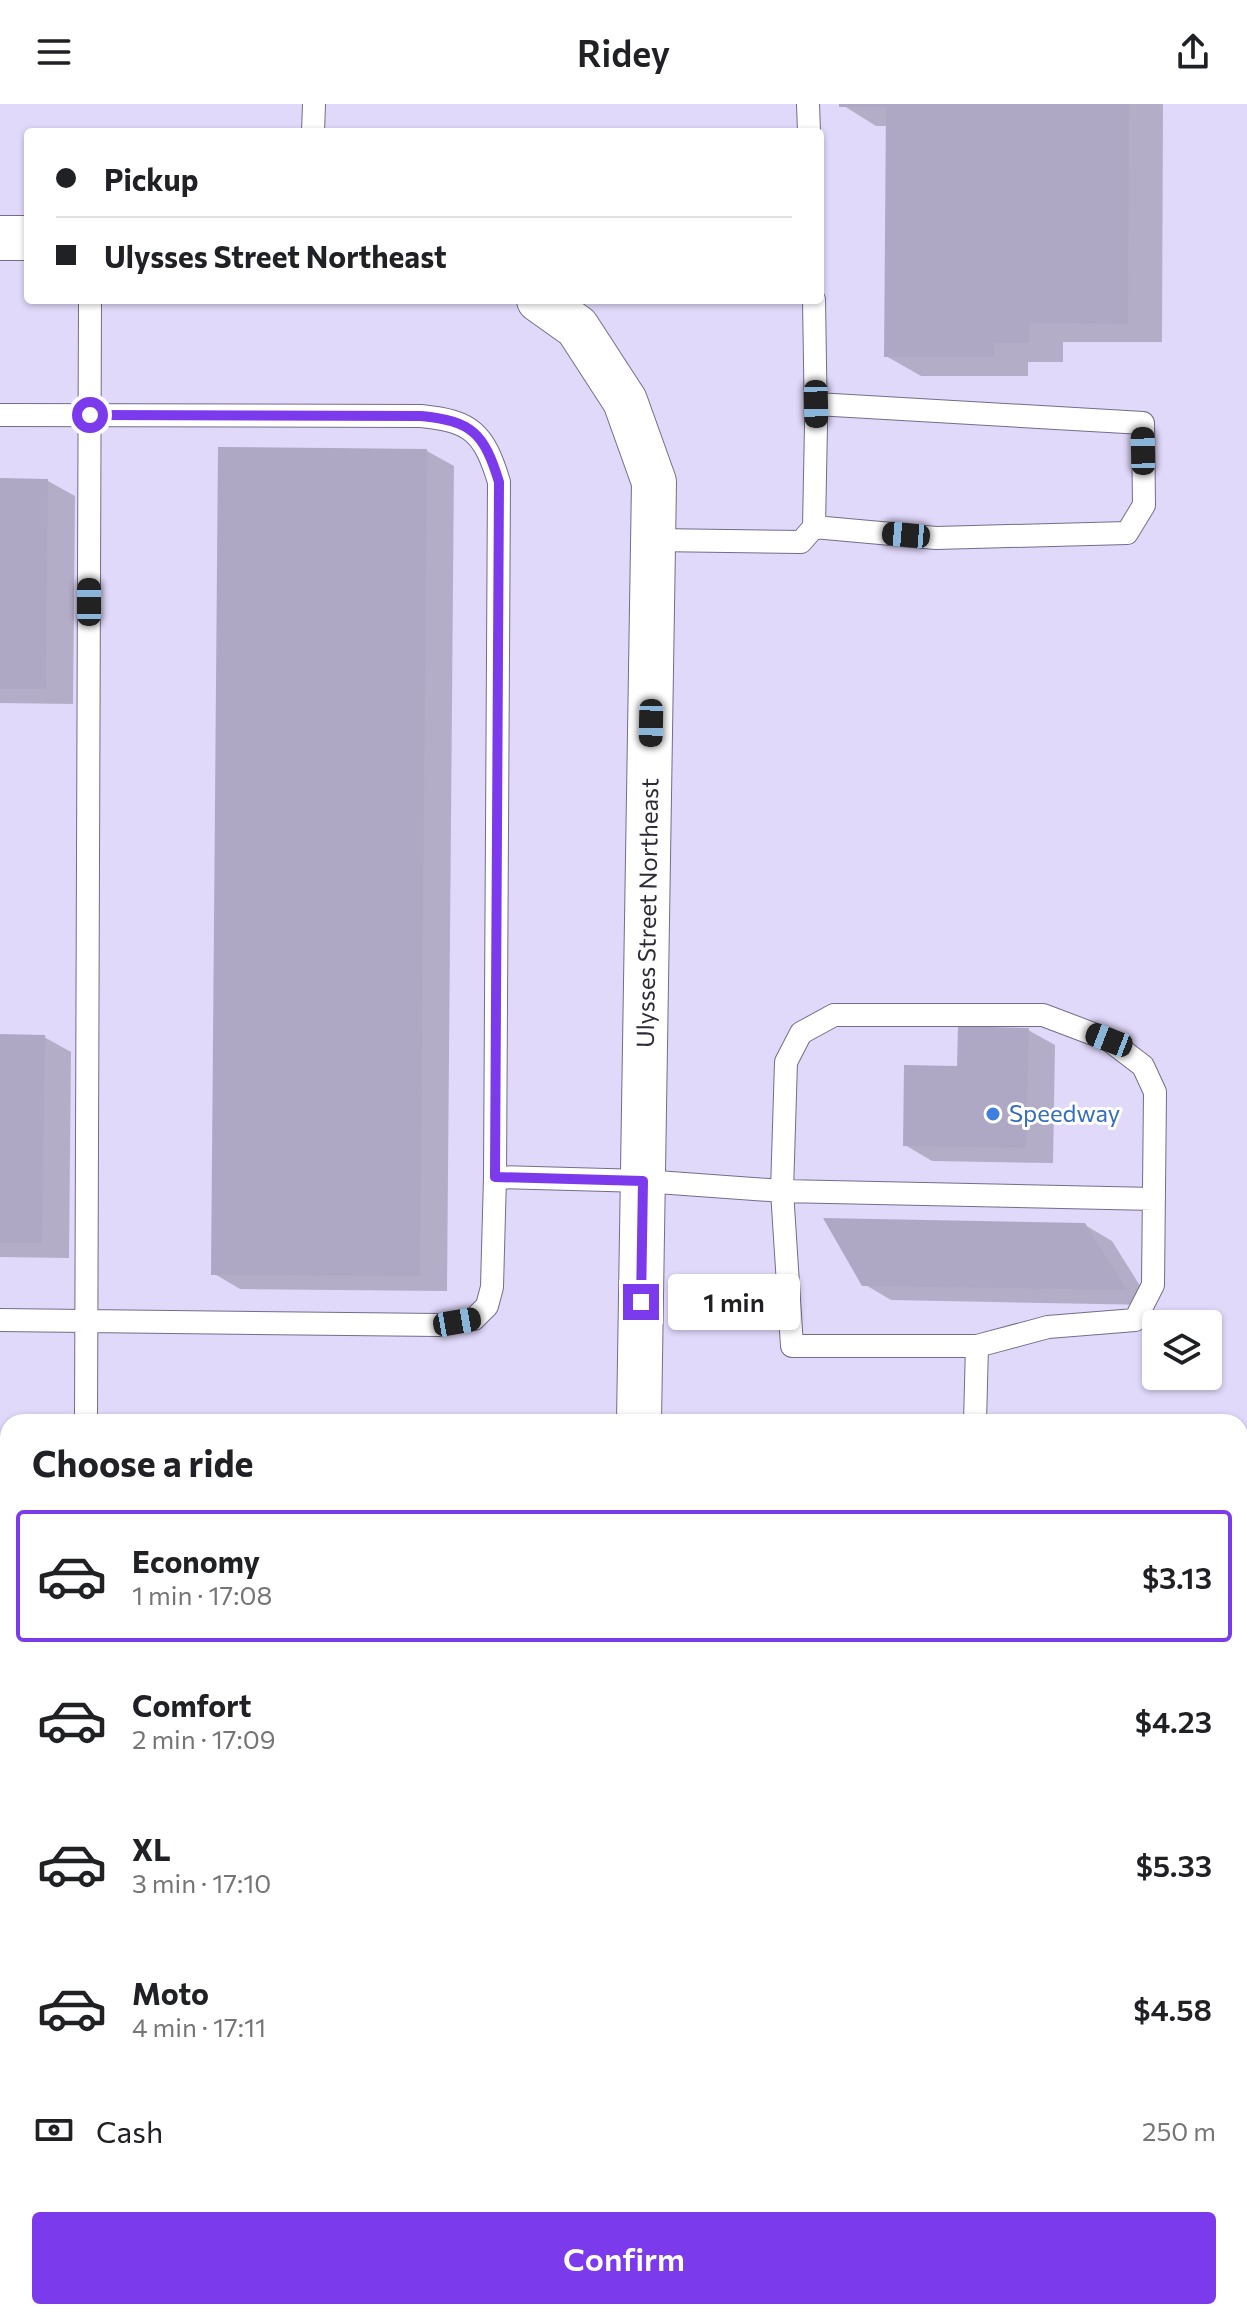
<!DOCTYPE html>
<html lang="en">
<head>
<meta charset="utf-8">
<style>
  :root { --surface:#fff; --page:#f2f2f2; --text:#202124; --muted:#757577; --line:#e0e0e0; --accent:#7c3aed }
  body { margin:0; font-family:Commissioner,sans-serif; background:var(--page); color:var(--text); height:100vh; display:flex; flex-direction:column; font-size:30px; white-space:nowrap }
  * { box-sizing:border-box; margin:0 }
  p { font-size:26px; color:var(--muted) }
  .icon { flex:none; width:44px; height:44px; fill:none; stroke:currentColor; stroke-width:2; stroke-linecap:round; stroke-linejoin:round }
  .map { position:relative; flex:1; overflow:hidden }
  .sheet { position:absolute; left:0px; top:1310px; width:1248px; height:906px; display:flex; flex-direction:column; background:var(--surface); border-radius:24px 24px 0 0; box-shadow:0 2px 6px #0004 }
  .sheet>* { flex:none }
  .hud { position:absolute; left:24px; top:24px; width:800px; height:176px; border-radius:8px; box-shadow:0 2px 6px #0004; display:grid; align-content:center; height:176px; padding:0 32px; background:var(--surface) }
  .controls { position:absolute; left:1142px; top:1206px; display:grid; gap:16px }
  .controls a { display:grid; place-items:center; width:80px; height:80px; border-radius:8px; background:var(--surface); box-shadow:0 2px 6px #0004; font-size:40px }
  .end { position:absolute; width:36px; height:36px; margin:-18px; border:10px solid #7c3aed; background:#fff; box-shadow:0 0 0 4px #fff }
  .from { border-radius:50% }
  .bubble { position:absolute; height:56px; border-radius:8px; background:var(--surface); box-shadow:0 2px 6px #0004; font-size:26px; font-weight:600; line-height:56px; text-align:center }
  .car { position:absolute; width:24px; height:48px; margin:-24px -12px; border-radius:10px; box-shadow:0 0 6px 2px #0007; background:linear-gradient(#222 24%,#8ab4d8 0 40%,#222 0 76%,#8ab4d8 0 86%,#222 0) }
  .hud b { display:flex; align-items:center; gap:28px; height:76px; font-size:30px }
  .hud b+b { border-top:2px solid var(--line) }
  .hud i { width:20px; height:20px; background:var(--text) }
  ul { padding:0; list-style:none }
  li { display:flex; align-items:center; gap:24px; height:132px; margin:0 16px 12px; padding:0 16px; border:4px solid transparent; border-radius:8px }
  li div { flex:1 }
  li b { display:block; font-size:30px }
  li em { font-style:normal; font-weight:600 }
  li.selected { border-color:var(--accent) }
  li>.icon { width:72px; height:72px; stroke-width:1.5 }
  h2 { padding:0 32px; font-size:36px; line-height:96px }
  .pay { display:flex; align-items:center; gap:20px; height:88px; padding:0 32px; font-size:30px }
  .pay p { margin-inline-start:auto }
  .primary-button { display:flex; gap:16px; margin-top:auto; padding:16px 32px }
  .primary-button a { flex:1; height:92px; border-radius:8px; background:var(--accent); color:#fff; font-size:32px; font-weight:600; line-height:92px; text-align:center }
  header { display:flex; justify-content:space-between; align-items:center; height:104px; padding:0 32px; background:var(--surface); font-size:36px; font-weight:600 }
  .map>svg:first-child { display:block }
  .shadow { fill:#0003 }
  .building { fill:#afa8c5 }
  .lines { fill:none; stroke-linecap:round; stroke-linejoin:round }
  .lane-casing { stroke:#746c8a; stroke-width:24 }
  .street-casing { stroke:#746c8a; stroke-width:46 }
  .lane { stroke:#fff; stroke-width:22 }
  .street { stroke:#fff; stroke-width:44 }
  .route { stroke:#7c3aed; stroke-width:10 }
  .shop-dot { fill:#3f7fe0; stroke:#fff; stroke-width:3 }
  .labels { text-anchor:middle; stroke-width:6; stroke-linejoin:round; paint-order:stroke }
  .street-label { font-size:24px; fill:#2e2a37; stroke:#fff }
  .shop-label { font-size:24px; fill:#366cbe; stroke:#fff; text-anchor:start }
</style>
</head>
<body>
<header><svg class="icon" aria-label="menu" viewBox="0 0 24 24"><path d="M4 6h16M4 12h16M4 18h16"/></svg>Ridey<svg class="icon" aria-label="share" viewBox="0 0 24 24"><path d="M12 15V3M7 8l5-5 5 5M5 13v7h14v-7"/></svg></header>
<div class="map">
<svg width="1247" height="2215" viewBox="0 0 1247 2215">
  <rect width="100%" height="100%" fill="#e1d9fa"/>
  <!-- shadow -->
  <path class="shadow" d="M841 0H1163L1162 238H1063V258H1028V272H921L886 252 887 22H876Z
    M427 347 454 362 447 1187 240 1185 213 1169Z
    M0 376 48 377 75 392 73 600 0 599Z
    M1028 926 1055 941 1053 1059 932 1057 905 1041 959 964Z
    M0 932 44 933 71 948 69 1154 0 1153Z
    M1085 1121 1112 1137 1152 1201 891 1196 864 1180Z"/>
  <!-- building -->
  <path class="building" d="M839 0H1129L1128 220 1029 219V239H994V253H884L886 3H839Z
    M218 343 427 345 420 1172 211 1171Z
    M0 374 48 375 46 585H0Z
    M958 922 1029 924 1026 1044 903 1042 904 961 957 962Z
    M0 930 45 931 42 1139H0Z
    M823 1114 1085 1119 1127 1186 862 1182Z"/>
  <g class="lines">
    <!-- lane casing -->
    <g class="lane-casing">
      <path id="lane" d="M808 0 809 28
        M313 28 314 0
        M0 311 421 312C472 317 484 329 499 378L495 1073 492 1183 487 1202 474 1215 439 1221 0 1216
        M814 423 936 434 1127 429 1144 401 1143 319 816 300
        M654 436 801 438 814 423 816 321 814 196
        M495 1073 643 1077 782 1087 792 1242H977L975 1318
        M977 1242 1048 1223 1135 1216 1153 1181 1155 988 1143 962 1109 936 1043 911H834L801 929 786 958 782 1087 1154 1095
        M86 1318 90 196"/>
    </g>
    <!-- street casing -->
    <g class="street-casing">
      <path id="street" d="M0 134H28
        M539 196 577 223 625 297 654 378 639 1318
        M0 1411H8
        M1240 1418H1247
        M1240 2009V2019
        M1232 2215 1233 2208"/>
    </g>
    <!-- lane -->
    <use href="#lane" class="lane"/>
    <!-- street -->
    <use href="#street" class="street"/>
  </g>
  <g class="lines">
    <!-- route -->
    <path class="route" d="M90 311 421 312C472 317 484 329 499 378L495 1073 643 1077 641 1198"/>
  </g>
  <!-- markers -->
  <circle class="shop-dot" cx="993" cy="1010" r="8"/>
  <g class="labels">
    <!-- street labels -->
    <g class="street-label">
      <text transform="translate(648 809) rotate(-89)" y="8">Ulysses Street Northeast</text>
    </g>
    <!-- shop labels -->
    <g class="shop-label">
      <text x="1009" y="1018">Speedway</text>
    </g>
  </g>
</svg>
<div class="controls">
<a><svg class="icon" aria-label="layers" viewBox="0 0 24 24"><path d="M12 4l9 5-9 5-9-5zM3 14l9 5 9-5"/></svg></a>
</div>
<i class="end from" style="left:90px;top:311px"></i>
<i class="end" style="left:641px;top:1198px"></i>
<div class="bubble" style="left:668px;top:1170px;width:132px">1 min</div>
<i class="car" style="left:816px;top:300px;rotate:179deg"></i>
<i class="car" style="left:1143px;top:347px;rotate:359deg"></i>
<i class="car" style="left:906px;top:431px;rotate:275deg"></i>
<i class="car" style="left:89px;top:498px;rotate:0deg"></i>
<i class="car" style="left:651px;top:619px;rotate:181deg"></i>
<i class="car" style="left:1109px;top:936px;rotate:291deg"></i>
<i class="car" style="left:457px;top:1218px;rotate:80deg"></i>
<div class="hud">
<b><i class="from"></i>Pickup</b>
<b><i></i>Ulysses Street Northeast</b>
</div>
<section class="sheet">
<h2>Choose a ride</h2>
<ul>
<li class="selected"><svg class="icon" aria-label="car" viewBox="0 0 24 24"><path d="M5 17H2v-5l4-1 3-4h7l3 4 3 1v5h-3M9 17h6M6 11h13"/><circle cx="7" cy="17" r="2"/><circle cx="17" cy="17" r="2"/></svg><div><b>Economy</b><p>1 min · 17:08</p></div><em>$3.13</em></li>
<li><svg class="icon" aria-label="car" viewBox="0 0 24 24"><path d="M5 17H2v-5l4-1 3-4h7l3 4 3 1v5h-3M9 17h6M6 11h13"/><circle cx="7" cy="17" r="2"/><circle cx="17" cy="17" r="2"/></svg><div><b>Comfort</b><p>2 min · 17:09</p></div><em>$4.23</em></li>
<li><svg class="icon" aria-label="car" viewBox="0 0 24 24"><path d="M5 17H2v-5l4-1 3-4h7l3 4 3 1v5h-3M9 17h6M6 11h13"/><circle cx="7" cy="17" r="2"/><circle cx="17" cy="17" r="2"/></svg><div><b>XL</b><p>3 min · 17:10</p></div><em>$5.33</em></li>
<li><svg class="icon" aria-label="car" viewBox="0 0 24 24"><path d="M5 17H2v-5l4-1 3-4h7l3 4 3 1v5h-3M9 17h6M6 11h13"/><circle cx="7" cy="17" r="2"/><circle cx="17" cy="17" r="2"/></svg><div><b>Moto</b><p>4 min · 17:11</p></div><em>$4.58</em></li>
</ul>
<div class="pay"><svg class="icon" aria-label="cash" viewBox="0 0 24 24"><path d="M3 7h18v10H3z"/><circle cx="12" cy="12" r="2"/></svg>Cash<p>250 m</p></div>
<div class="primary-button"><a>Confirm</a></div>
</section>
</div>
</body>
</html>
